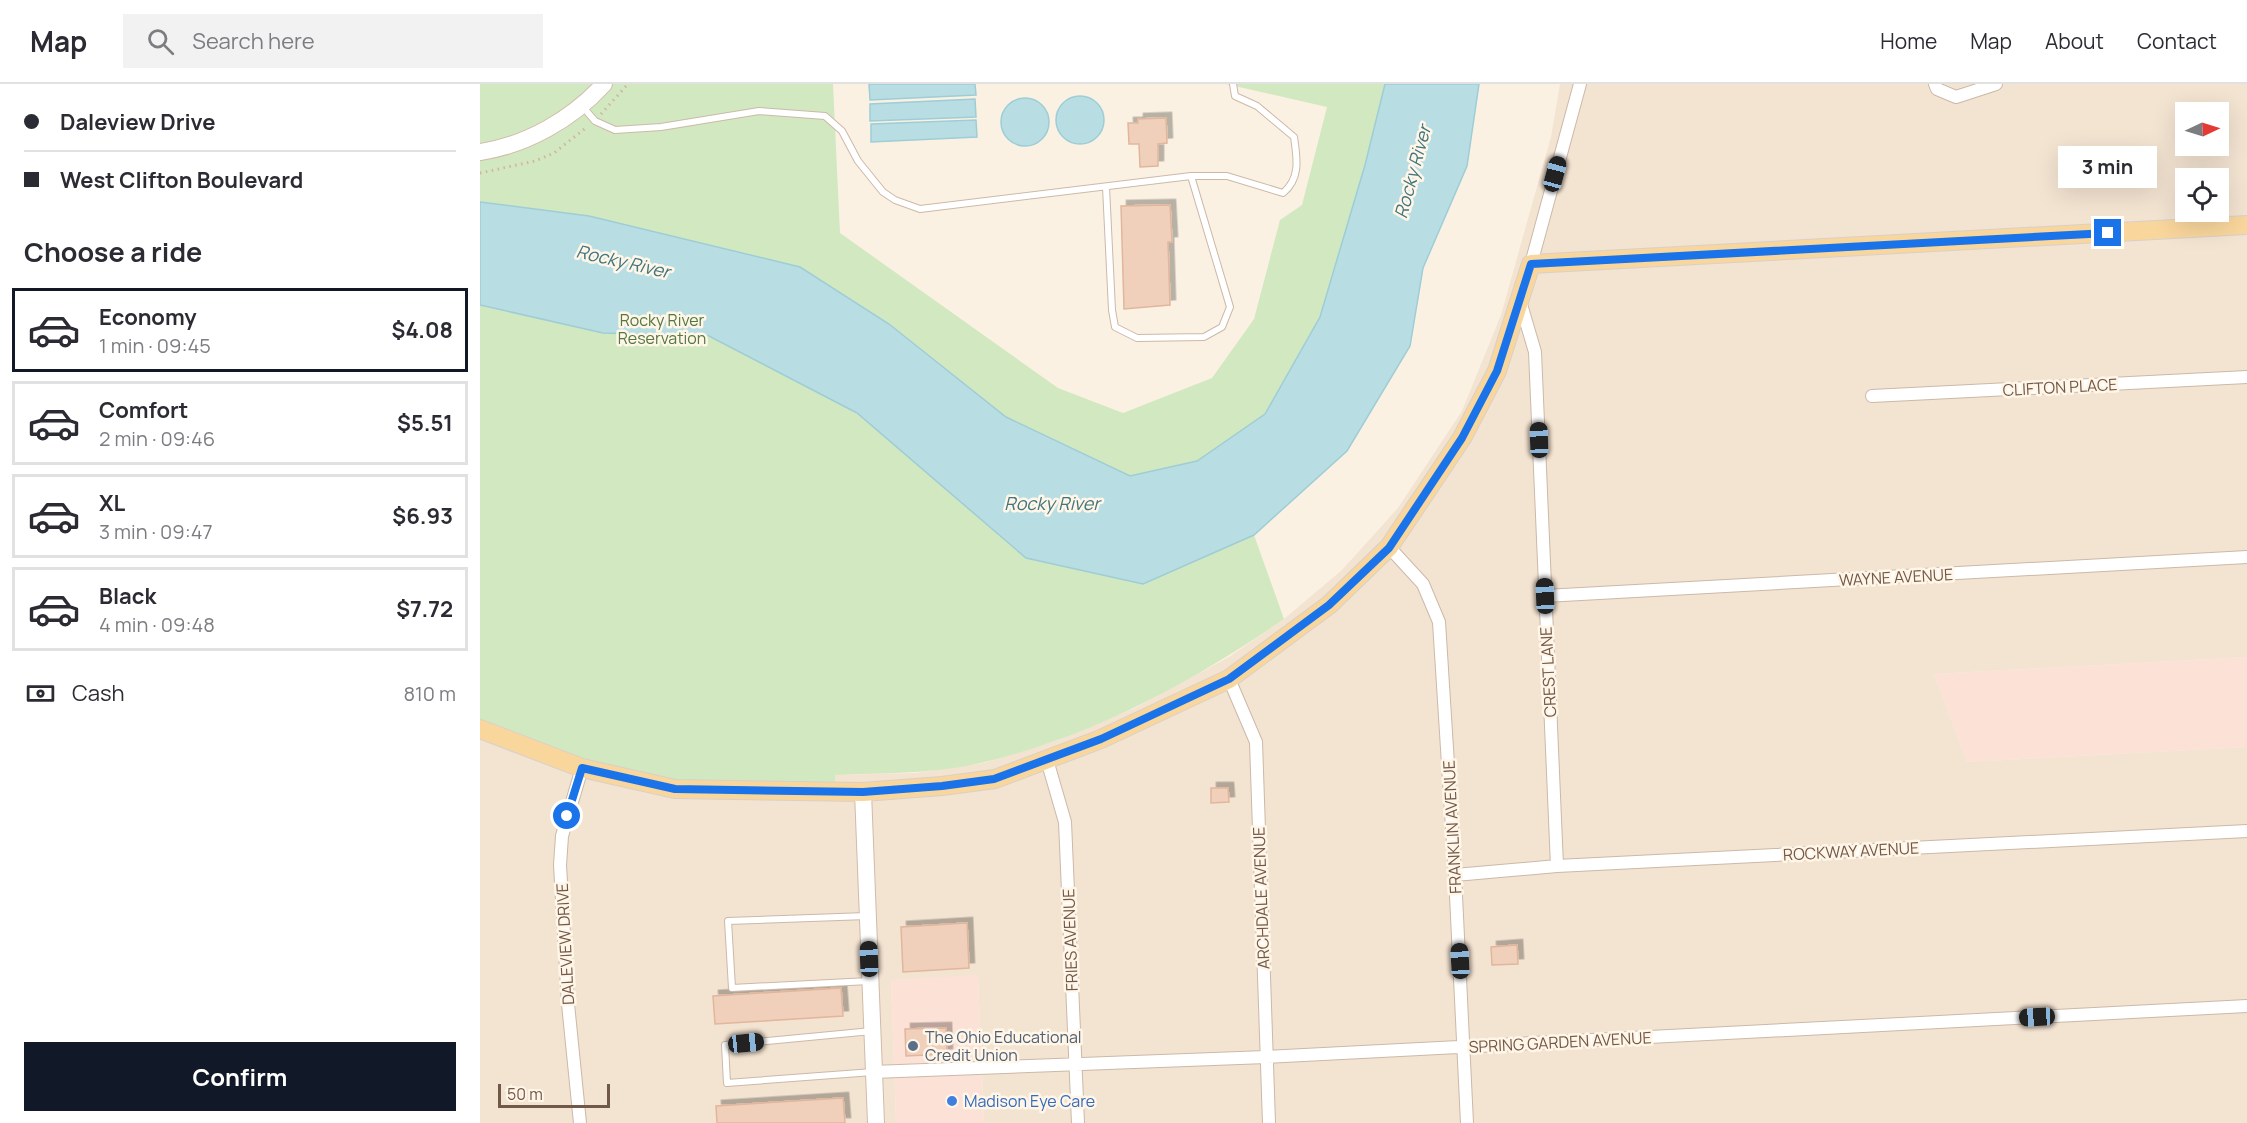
<!DOCTYPE html>
<html lang="en">
<head>
<meta charset="utf-8">
<style>
  :root { --surface:#fff; --page:#f2f2f3; --text:#2b2b33; --muted:#7c7c81; --line:#e1e1e2; --accent:#111827 }
  body { margin:0; font-family:Manrope,sans-serif; background:var(--page); color:var(--text); height:100vh; display:flex; flex-direction:column; font-size:22px; white-space:nowrap }
  * { box-sizing:border-box; margin:0 }
  p { font-size:20px; color:var(--muted) }
  .icon { flex:none; width:33px; height:33px; fill:none; stroke:currentColor; stroke-width:2; stroke-linecap:round; stroke-linejoin:round }
  .map { position:relative; flex:1; overflow:hidden }
  .side { display:flex; flex-direction:column; background:var(--surface); width:480px }
  .side>* { flex:none }
  .banner { display:grid; align-content:center; height:132px; padding:0 24px; background:var(--surface) }
  .needle { width:39px; rotate:86deg }
  .fabs { position:absolute; left:1695px; top:18px; display:grid; gap:12px }
  .fabs a { display:grid; place-items:center; width:54px; height:54px; border-radius:0px; background:var(--surface); box-shadow:0 6px 24px #0002; font-size:30px }
  .scale { position:absolute; left:18px; bottom:15px; width:112px; box-sizing:border-box; padding-left:6px; border:3px solid #725849; border-top:0; font-size:16px; line-height:21px; white-space:nowrap; color:#725849; -webkit-text-stroke:4px #fff6e8; paint-order:stroke }
  .end { position:absolute; width:27px; height:27px; margin:-14px; border:8px solid #1a73e8; background:#fff; box-shadow:0 0 0 3px #fff }
  .from { border-radius:50% }
  .bubble { position:absolute; height:42px; border-radius:0px; background:var(--surface); box-shadow:0 6px 24px #0002; font-size:20px; font-weight:700; line-height:42px; text-align:center }
  .car { position:absolute; width:18px; height:36px; margin:-18px -9px; border-radius:8px; box-shadow:0 0 4px 2px #0007; background:linear-gradient(#222 24%,#8ab4d8 0 40%,#222 0 76%,#8ab4d8 0 86%,#222 0) }
  .banner b { display:flex; align-items:center; gap:21px; height:57px; font-size:22px }
  .banner b+b { border-top:2px solid var(--line) }
  .banner i { width:15px; height:15px; background:var(--text) }
  ul { padding:0; list-style:none }
  li { display:flex; align-items:center; gap:18px; height:84px; margin:0 12px 9px; padding:0 12px; border:3px solid var(--line); border-radius:0px }
  li div { flex:1 }
  li b { display:block; font-size:22px }
  li em { font-style:normal; font-weight:700 }
  li.selected { border-color:var(--accent) }
  li>.icon { width:54px; height:54px; stroke-width:1.5 }
  h2 { padding:0 24px; font-size:27px; line-height:72px }
  .pay { display:flex; align-items:center; gap:15px; height:66px; padding:0 24px; font-size:22px }
  .pay p { margin-inline-start:auto }
  .action { display:flex; gap:12px; margin-top:auto; padding:12px 24px }
  .action a { flex:1; height:69px; border-radius:0px; background:var(--accent); color:#fff; font-size:24px; font-weight:700; line-height:69px; text-align:center }
  header { display:flex; align-items:center; gap:36px; box-sizing:border-box; height:84px; padding:0 30px; background:var(--surface); border-bottom:2px solid var(--line) }
  header strong { font-size:28px }
  nav { display:flex; gap:33px; margin-inline-start:auto; font-size:21px }
  .search { width:420px; height:54px; background:var(--page); display:flex; align-items:center; gap:15px; box-sizing:border-box; padding:0 21px; border-radius:0px; color:var(--muted); font-size:22px }
  main { display:flex; flex:1; min-height:0 }
  .map>svg:first-child { display:block }
  .residential { fill:#f3e3d1; fill-rule:evenodd }
  .commercial { fill:#fce1d6 }
  .green { fill:#d2e8c1 }
  .water { fill:#b8dee4; stroke:#9ecdd6; stroke-width:1.5 }
  .building { fill:#f0d0bb; stroke:#e2b69c; stroke-width:1.5; filter:url(#shadow) }
  .lines { fill:none; stroke-linecap:round; stroke-linejoin:round }
  .lane-casing { stroke:#ccb9a9; stroke-width:8 }
  .street-casing { stroke:#ccb9a9; stroke-width:14 }
  .secondary-casing { stroke:#d1bbaa; stroke-width:18 }
  .primary-casing { stroke:#d8d0cc; stroke-width:20 }
  .path { stroke:#d5b39e; stroke-width:3; stroke-dasharray:1.5 4.5; stroke-linecap:butt }
  .lane { stroke:#fff; stroke-width:6 }
  .street { stroke:#fff; stroke-width:12 }
  .secondary { stroke:#fff; stroke-width:16 }
  .primary { stroke:#f9d69c; stroke-width:18 }
  .route { stroke:#1a73e8; stroke-width:8 }
  .service-dot { fill:#5c6f8a; stroke:#fff6e8; stroke-width:2 }
  .shop-dot { fill:#3f7fe0; stroke:#fff6e8; stroke-width:2 }
  .labels { text-anchor:middle; stroke-width:5; stroke-linejoin:round; paint-order:stroke }
  .park-label { font-size:16px; fill:#537842; stroke:#fff6e8 }
  .street-label { font-size:16px; fill:#725849; stroke:#fff6e8 }
  .service-label { font-size:16px; fill:#4e5e75; stroke:#fff6e8; text-anchor:start }
  .shop-label { font-size:16px; fill:#366cbe; stroke:#fff6e8; text-anchor:start }
  .water-label { font-size:18px; font-style:italic; fill:#41757f; stroke:#fff6e8 }
</style>
</head>
<body>
<header>
<strong>Map</strong>
<div class="search"><svg class="icon" aria-label="search" viewBox="0 0 24 24"><circle cx="10" cy="10" r="6"/><path d="M15 15l6 6"/></svg>Search here</div>
<nav><a>Home</a><a>Map</a><a>About</a><a>Contact</a></nav>
</header>
<main>
<section class="side">
<div class="banner">
<b><i class="from"></i>Daleview Drive</b>
<b><i></i>West Clifton Boulevard</b>
</div>
<h2>Choose a ride</h2>
<ul>
<li class="selected"><svg class="icon" aria-label="car" viewBox="0 0 24 24"><path d="M5 17H2v-5l4-1 3-4h7l3 4 3 1v5h-3M9 17h6M6 11h13"/><circle cx="7" cy="17" r="2"/><circle cx="17" cy="17" r="2"/></svg><div><b>Economy</b><p>1 min · 09:45</p></div><em>$4.08</em></li>
<li><svg class="icon" aria-label="car" viewBox="0 0 24 24"><path d="M5 17H2v-5l4-1 3-4h7l3 4 3 1v5h-3M9 17h6M6 11h13"/><circle cx="7" cy="17" r="2"/><circle cx="17" cy="17" r="2"/></svg><div><b>Comfort</b><p>2 min · 09:46</p></div><em>$5.51</em></li>
<li><svg class="icon" aria-label="car" viewBox="0 0 24 24"><path d="M5 17H2v-5l4-1 3-4h7l3 4 3 1v5h-3M9 17h6M6 11h13"/><circle cx="7" cy="17" r="2"/><circle cx="17" cy="17" r="2"/></svg><div><b>XL</b><p>3 min · 09:47</p></div><em>$6.93</em></li>
<li><svg class="icon" aria-label="car" viewBox="0 0 24 24"><path d="M5 17H2v-5l4-1 3-4h7l3 4 3 1v5h-3M9 17h6M6 11h13"/><circle cx="7" cy="17" r="2"/><circle cx="17" cy="17" r="2"/></svg><div><b>Black</b><p>4 min · 09:48</p></div><em>$7.72</em></li>
</ul>
<div class="pay"><svg class="icon" aria-label="cash" viewBox="0 0 24 24"><path d="M3 7h18v10H3z"/><circle cx="12" cy="12" r="2"/></svg>Cash<p>810 m</p></div>
<div class="action"><a>Confirm</a></div>
</section>
<div class="map">
<svg width="1767" height="1039" viewBox="0 0 1767 1039">
  <defs>
    <filter id="shadow"><feDropShadow dx="5.5" dy="-5.5" stdDeviation="0" flood-color="#0004"/></filter>
  </defs>
  <rect width="100%" height="100%" fill="#fbf1e2"/>
  <!-- residential -->
  <path class="residential" d="M1080 0H1767V573L1454 590 1487 678 1767 663V1039H504L498 892 411 896 416 1039H0V643L356 705 355 691 435 689 504 679 576 657 655 624 749 573 804 535 862 486 918 424 982 327 1021 231 1071 53ZM1706 28H1738V62H1706ZM1706 94H1738V128H1706Z"/>
  <!-- commercial -->
  <path class="commercial" d="M1767 573V663L1487 678 1454 590Z
    M498 891 504 1039H416L411 896Z"/>
  <!-- green -->
  <path class="green" d="M0 0H353L360 149 578 304 643 329 732 294 774 235 800 136 822 121 847 23 746 0H905L885 81 840 233 785 330 717 377 650 392 526 333 409 240 367 324 663 500 774 451 804 535C712 598 613 652 505 678 456 690 405 689 355 691L356 706 159 697 0 643Z"/>
  <!-- water -->
  <path class="water" d="M389 0H495L496 11 390 16Z
    M905 0H999L987 82 943 184 930 262 867 367 774 451 663 500 546 474 377 329 229 252 123 249 0 221V118L109 132 320 183 409 240 526 333 650 392 717 377 785 330 840 233 885 81Z
    M576 36a24 24 0 1 1 48 0a24 24 0 1 1-48 0Z
    M521 38a24 24 0 1 1 48 0a24 24 0 1 1-48 0Z
    M495 15 496 33 390 37V20Z
    M496 36 497 53 391 58V40Z"/>
  <!-- building -->
  <path class="building" d="M686 34 687 59 678 60V82L660 83 659 60H649L648 39H658V35Z
    M690 121 692 158H688L690 221 644 225 641 122Z
    M731 704H748L749 718 731 719Z
    M487 839 489 884 423 888 421 843Z
    M1037 861 1038 880 1012 881 1011 863Z
    M361 904 363 932 235 940 233 912Z
    M466 944 467 970 426 972 425 945Z
    M363 1014 365 1039H237L236 1022Z"/>
  <g class="lines">
    <!-- lane casing -->
    <g class="lane-casing">
      <path id="lane" d="M103 23 115 37 135 46 181 43 279 27 345 32 362 47 378 77 403 108 415 116 440 125 711 92 750 223 742 243 724 253 657 254 635 243 632 226 626 103
        M711 92H747L803 109C821 94 817 74 814 53L777 22 755 12 753 0
        M387 832 248 837 252 904 389 897
        M392 947 245 961 247 999 393 988"/>
    </g>
    <!-- street casing -->
    <g class="street-casing">
      <path id="street" d="M1455 0 1457 5 1476 13 1516 0
        M1051 180 1100 0
        M1040 217 1055 268 1077 782
        M1392 312 1767 293
        M909 463 943 500 959 538 975 791 987 1039
        M1065 512 1767 473
        M749 595 776 658 789 1039
        M567 676 585 738 598 1039
        M975 791 1077 782 1767 747
        M393 988 786 973 1767 922
        M100 1039 88 920 80 781 82 752 102 684"/>
    </g>
    <!-- secondary casing -->
    <g class="secondary-casing">
      <path id="secondary" d="M0 68C47 61 92 35 124 0
        M383 708 396 1039"/>
    </g>
    <!-- primary casing -->
    <g class="primary-casing">
      <path id="primary" d="M0 645 102 684 195 705 383 708 462 702 515 695 621 655 749 595 849 521 909 463 982 354 1017 287 1051 180 1767 141"/>
    </g>
    <!-- path -->
    <path class="path" d="M121 30 148 0
      M0 89 55 77 74 69 107 43"/>
    <!-- lane -->
    <use href="#lane" class="lane"/>
    <!-- street -->
    <use href="#street" class="street"/>
    <!-- secondary -->
    <use href="#secondary" class="secondary"/>
    <!-- primary -->
    <use href="#primary" class="primary"/>
  </g>
  <g class="lines">
    <!-- route -->
    <path class="route" d="M87 732 102 684 195 705 383 708 462 702 514 695 621 655 749 595 849 521 909 464 982 354 1017 287 1051 180 1628 149"/>
  </g>
  <!-- markers -->
  <circle class="service-dot" cx="433" cy="962" r="6"/>
  <circle class="shop-dot" cx="472" cy="1017" r="6"/>
  <g class="labels">
    <!-- park labels -->
    <g class="park-label">
      <text x="182" y="242">Rocky River<tspan x="182" dy="18">Reservation</tspan></text>
    </g>
    <!-- street labels -->
    <g class="street-label">
      <text transform="translate(1580 303) rotate(-3)" y="6">CLIFTON PLACE</text>
      <text transform="translate(1416 493) rotate(-3)" y="6">WAYNE AVENUE</text>
      <text transform="translate(1068 588) rotate(-93)" y="6">CREST LANE</text>
      <text transform="translate(972 743) rotate(-93)" y="6">FRANKLIN AVENUE</text>
      <text transform="translate(1371 767) rotate(-3)" y="6">ROCKWAY AVENUE</text>
      <text transform="translate(781 814) rotate(-92)" y="6">ARCHDALE AVENUE</text>
      <text transform="translate(590 856) rotate(-92)" y="6">FRIES AVENUE</text>
      <text transform="translate(85 860) rotate(-93)" y="6">DALEVIEW DRIVE</text>
      <text transform="translate(1080 958) rotate(-3)" y="6">SPRING GARDEN AVENUE</text>
    </g>
    <!-- service labels -->
    <g class="service-label">
      <text x="445" y="959">The Ohio Educational<tspan x="445" dy="18">Credit Union</tspan></text>
    </g>
    <!-- shop labels -->
    <g class="shop-label">
      <text x="484" y="1023">Madison Eye Care</text>
    </g>
    <!-- water labels -->
    <g class="water-label">
      <text transform="translate(933 88) rotate(-75)" y="6">Rocky River</text>
      <text transform="translate(143 178) rotate(13)" y="6">Rocky River</text>
      <text x="572" y="426">Rocky River</text>
    </g>
  </g>
</svg>
<div class="fabs">
<a><svg class="needle" viewBox="-14 -14 28 28"><path d="M0-13l5 13h-10z" fill="#e53935"/><path d="M0 13l5-13h-10z" fill="#7c7c81"/></svg></a>
<a><svg class="icon" aria-label="locate" viewBox="0 0 24 24"><circle cx="12" cy="12" r="6"/><path d="M12 2v4M12 18v4M2 12h4M18 12h4"/></svg></a>
</div>
<div class="scale">50 m</div>
<i class="end from" style="left:87px;top:732px"></i>
<i class="end" style="left:1628px;top:149px"></i>
<div class="bubble" style="left:1578px;top:62px;width:99px">3 min</div>
<i class="car" style="left:1075px;top:90px;rotate:15deg"></i>
<i class="car" style="left:1059px;top:356px;rotate:358deg"></i>
<i class="car" style="left:1065px;top:512px;rotate:358deg"></i>
<i class="car" style="left:389px;top:875px;rotate:358deg"></i>
<i class="car" style="left:980px;top:877px;rotate:357deg"></i>
<i class="car" style="left:1557px;top:933px;rotate:267deg"></i>
<i class="car" style="left:266px;top:959px;rotate:84deg"></i>
</div>
</main>
</body>
</html>
